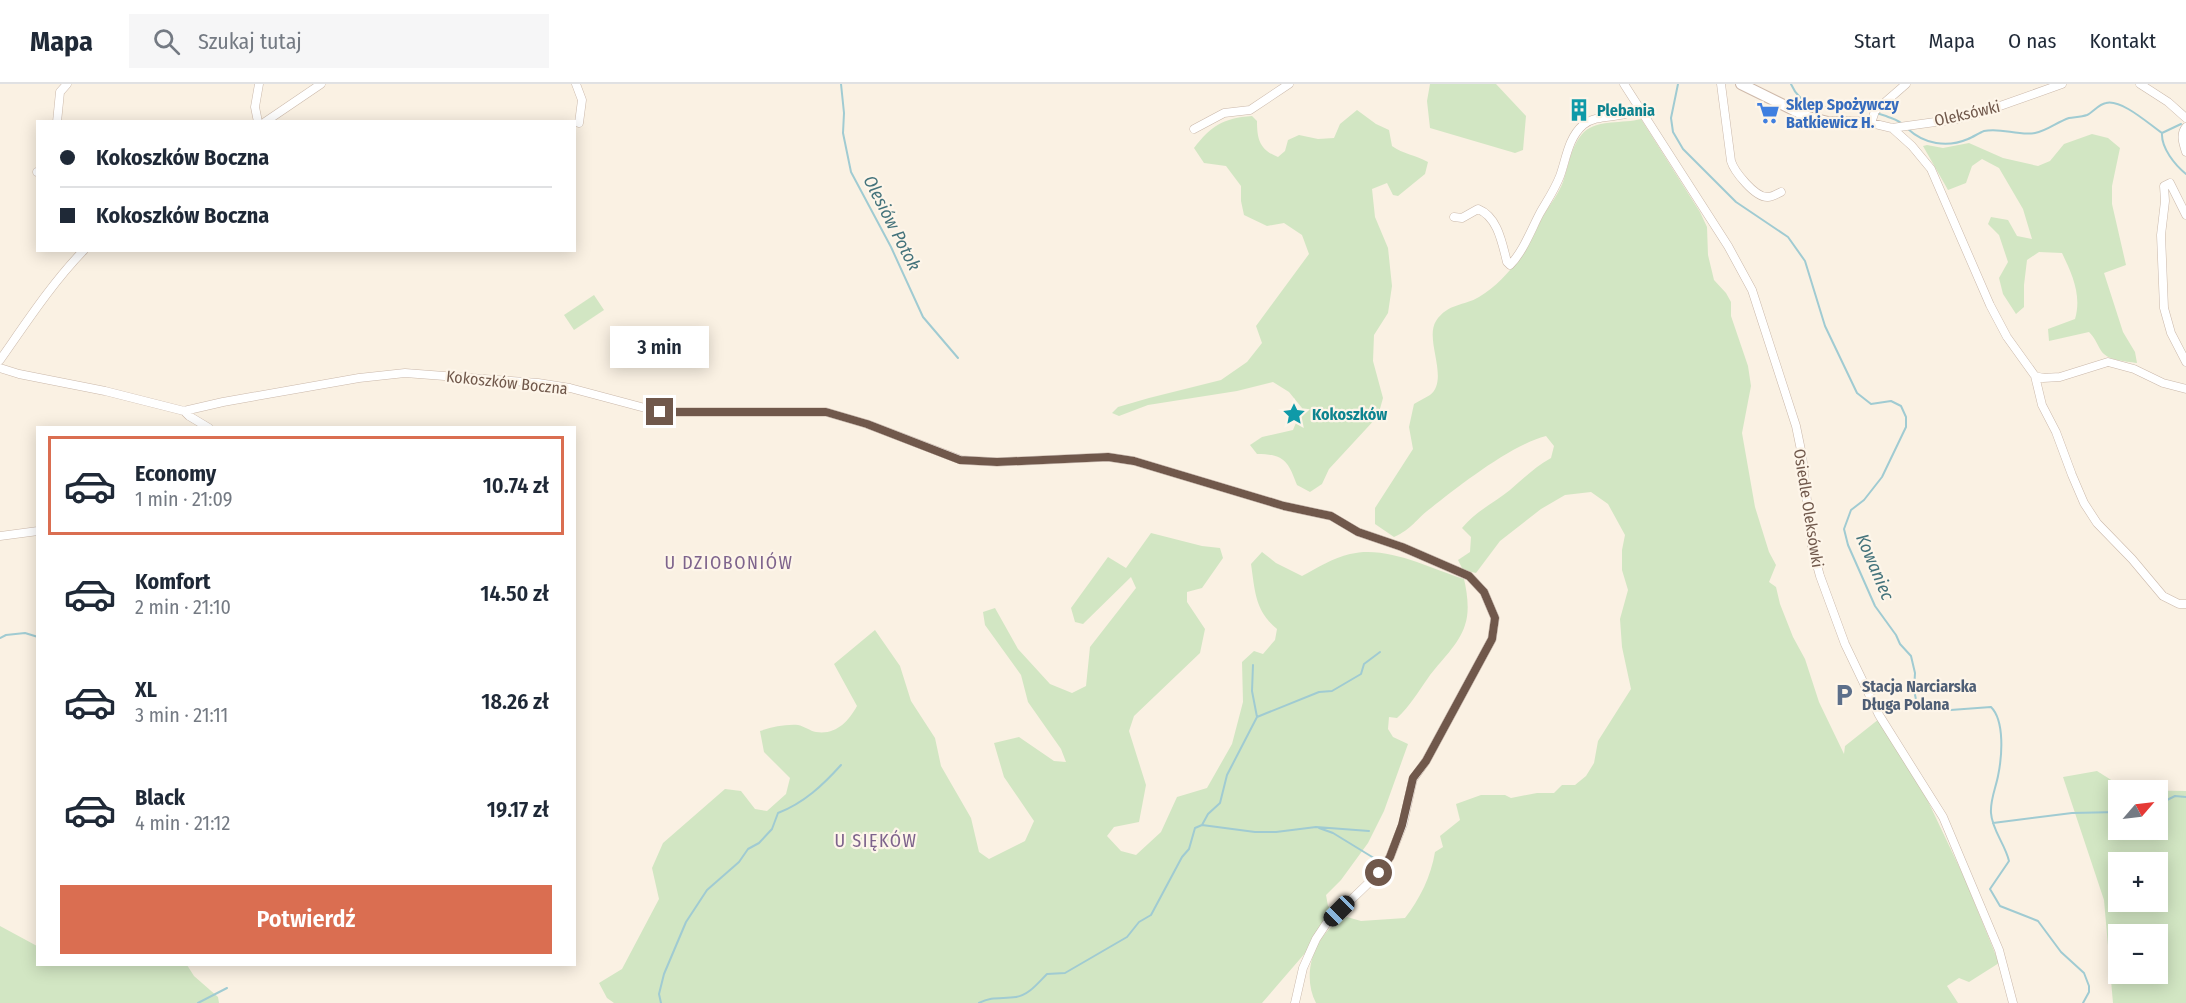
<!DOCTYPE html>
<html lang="pl">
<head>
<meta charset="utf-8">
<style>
  :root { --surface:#fff; --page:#f6f6f7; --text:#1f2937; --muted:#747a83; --line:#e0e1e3; --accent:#da6e51 }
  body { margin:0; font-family:"Fira Sans Condensed",sans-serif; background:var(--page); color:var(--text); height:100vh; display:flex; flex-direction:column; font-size:22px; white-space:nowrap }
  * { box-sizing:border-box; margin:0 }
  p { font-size:20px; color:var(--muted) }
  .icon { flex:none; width:33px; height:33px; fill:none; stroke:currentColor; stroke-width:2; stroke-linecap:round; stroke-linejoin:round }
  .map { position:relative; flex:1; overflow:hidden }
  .sheet { position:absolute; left:36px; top:342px; width:540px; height:540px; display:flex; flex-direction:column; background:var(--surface); border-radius:0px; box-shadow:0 3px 15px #0003 }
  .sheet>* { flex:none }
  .hud { position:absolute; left:36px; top:36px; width:540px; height:132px; border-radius:0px; box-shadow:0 3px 15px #0003; display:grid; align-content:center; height:132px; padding:0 24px; background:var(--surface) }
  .needle { width:39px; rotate:62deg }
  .buttons { position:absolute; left:2108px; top:696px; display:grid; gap:12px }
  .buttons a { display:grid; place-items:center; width:60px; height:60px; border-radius:0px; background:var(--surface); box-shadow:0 3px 15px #0003; font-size:30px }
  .end { position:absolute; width:27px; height:27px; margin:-14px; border:8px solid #70584b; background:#fff; box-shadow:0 0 0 3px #fff }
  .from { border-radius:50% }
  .bubble { position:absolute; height:42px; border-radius:0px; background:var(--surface); box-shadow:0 3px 15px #0003; font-size:20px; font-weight:600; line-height:42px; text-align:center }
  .car { position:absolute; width:18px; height:36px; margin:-18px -9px; border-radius:8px; box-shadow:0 0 4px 2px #0007; background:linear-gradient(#222 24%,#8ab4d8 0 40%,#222 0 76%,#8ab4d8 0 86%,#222 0) }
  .hud b { display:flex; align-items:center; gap:21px; height:57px; font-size:22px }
  .hud b+b { border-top:2px solid var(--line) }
  .hud i { width:15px; height:15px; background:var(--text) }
  ul { padding:10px 0 0; list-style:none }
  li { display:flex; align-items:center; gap:18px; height:99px; margin:0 12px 9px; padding:0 12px; border:3px solid transparent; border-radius:0px }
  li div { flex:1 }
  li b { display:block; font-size:22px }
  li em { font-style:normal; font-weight:600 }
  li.active { border-color:var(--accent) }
  li>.icon { width:54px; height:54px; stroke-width:1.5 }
  .button { display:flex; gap:12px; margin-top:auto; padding:12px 24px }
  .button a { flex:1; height:69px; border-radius:0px; background:var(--accent); color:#fff; font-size:24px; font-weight:600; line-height:69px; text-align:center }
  header { display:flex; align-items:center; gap:36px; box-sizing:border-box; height:84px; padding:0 30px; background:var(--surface); border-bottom:2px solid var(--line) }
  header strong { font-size:28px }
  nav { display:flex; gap:33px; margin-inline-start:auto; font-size:21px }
  .search { width:420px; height:54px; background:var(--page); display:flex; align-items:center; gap:15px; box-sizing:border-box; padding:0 21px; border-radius:0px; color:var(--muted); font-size:22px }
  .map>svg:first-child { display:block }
  .green { fill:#d2e6c3; fill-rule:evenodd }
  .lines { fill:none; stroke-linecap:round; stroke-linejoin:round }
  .stream { stroke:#a0cbd2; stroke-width:2 }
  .street-casing { stroke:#cab8aa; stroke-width:9 }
  .secondary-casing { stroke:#cfbaab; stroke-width:12 }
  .street { stroke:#fff; stroke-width:8 }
  .secondary { stroke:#fff; stroke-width:10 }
  .route { stroke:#70584b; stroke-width:8 }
  .labels { text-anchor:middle; stroke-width:4.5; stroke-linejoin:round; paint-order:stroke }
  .shop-label { font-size:16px; font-weight:bold; fill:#366cbe; stroke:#fdf5e9; text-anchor:start }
  .culture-label { font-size:16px; font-weight:bold; fill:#0d838f; stroke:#fdf5e9; text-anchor:start }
  .street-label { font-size:16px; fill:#70584b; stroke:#fdf5e9 }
  .service-label { font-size:16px; font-weight:bold; fill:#4e5e75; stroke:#fdf5e9; text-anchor:start }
  .water-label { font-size:18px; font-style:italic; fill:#44737b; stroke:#fdf5e9 }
  .neighbourhood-label { font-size:18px; letter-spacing:1.5px; fill:#7d638c; stroke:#fdf5e9 }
</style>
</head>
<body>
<header>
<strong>Mapa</strong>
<div class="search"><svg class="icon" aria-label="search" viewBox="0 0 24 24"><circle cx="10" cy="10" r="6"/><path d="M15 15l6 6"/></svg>Szukaj tutaj</div>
<nav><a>Start</a><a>Mapa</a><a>O nas</a><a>Kontakt</a></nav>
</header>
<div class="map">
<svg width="2186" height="919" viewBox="0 0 2186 919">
  <rect width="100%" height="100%" fill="#faf1e3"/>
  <!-- green -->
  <path class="green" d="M1430 0H1496L1526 32 1523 66 1515 69 1430 44 1427 17Z
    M1357 26 1376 40 1389 46 1392 62C1403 70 1416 71 1428 78L1425 90 1398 112 1393 111 1387 99 1372 105 1375 133 1388 164 1392 202 1388 229 1374 251 1373 277 1383 314 1378 332 1329 385 1322 400 1310 408 1297 401C1288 377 1284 370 1257 370L1250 361 1262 353 1293 346 1302 324 1289 308 1273 298 1237 307 1148 321 1119 332 1112 329 1118 323 1149 314 1221 296 1247 278 1262 259 1256 242 1309 170 1302 151 1284 139 1267 142 1244 131 1241 117V102L1226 82 1204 79 1194 64C1211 42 1223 34 1252 32L1257 37C1257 56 1260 66 1278 73L1285 67 1288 56 1299 51 1318 55 1334 54 1340 40Z
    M1641 35 1700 128 1707 143 1708 171 1714 196 1726 209 1731 218V232L1748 282 1751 302 1742 349 1755 423 1769 468 1776 481 1769 498 1776 503 1780 520 1793 553 1805 575 1819 618 1844 670 1845 662 1879 635 1926 713 1964 793 1999 879 1969 898 1959 894 1947 902 1958 919H1316C1300 889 1316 846 1347 833L1361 837 1405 834C1420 815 1431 792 1435 768L1443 763 1440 752 1460 736 1456 720 1481 711H1505L1511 714 1537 709H1554L1562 701H1575L1586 692 1594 679 1598 657 1631 605 1622 563 1620 535 1628 506 1622 486V466L1625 451 1608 420 1591 408 1565 411 1541 425 1500 457 1476 489 1463 486 1458 476 1470 468 1471 453 1462 444C1476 427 1494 419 1510 406 1524 394 1535 383 1551 374L1554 362 1546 352C1511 361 1460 401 1431 424 1416 435 1412 445 1394 453L1375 440V424L1413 365 1409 343 1414 320C1419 317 1425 314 1430 311 1450 295 1424 256 1436 237 1448 219 1464 222 1479 213 1496 203 1508 189 1521 173 1531 160 1537 143 1545 129 1551 119 1559 109 1563 98 1569 81 1571 61 1584 48 1598 35 1623 40 1641 35Z
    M2092 50 2108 54 2120 64 2112 102V120L2126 181 2104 189 2123 248 2135 268 2137 279C2125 277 2106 277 2100 265 2096 258 2095 254 2089 248L2049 257 2048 245 2075 235C2082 211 2072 190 2062 169L2039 168 2027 176 2024 201V223L2016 230 2003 210 1999 194 2008 178 1999 151 1988 140 1991 133 2008 136 2017 152 2032 155 2023 125 1999 84 1982 75 1972 82 1966 99 1948 106 1923 62 1927 61 1943 64 1969 59 2003 74 2038 82 2050 77 2064 60Z
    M594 211 604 226 574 246 564 231Z
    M1151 449 1202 462 1220 464 1223 474 1202 504 1187 508V518L1205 545 1200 569 1134 632 1129 647 1146 701 1139 738 1114 743 1107 752 1121 767 1136 771 1161 748 1177 713 1207 704 1232 660 1243 618 1242 578 1254 567 1263 570 1275 556 1277 545C1255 527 1255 507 1251 480L1262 468 1276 479 1302 492C1317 484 1333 474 1350 470 1387 461 1429 484 1464 495 1467 508 1470 527 1465 541 1459 561 1440 577 1428 594 1418 608 1410 622 1397 634L1389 633 1388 645 1393 653 1408 660 1384 727 1368 759 1341 796 1326 811 1328 822 1332 825 1306 868 1262 919H614L607 914 599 899 622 885 659 815 652 784 663 759 725 705 741 707 755 725 767 727 786 710 790 694 764 668 760 647C772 643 786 640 798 641 804 642 810 647 816 648 836 651 848 638 857 622L834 580 875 546 900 582 911 617 935 654 941 682 971 734 979 768 989 775 1025 757 1034 737 1004 693 994 659 1019 653 1054 677 1066 678 1061 665 1028 618 1021 591 985 541 983 528 995 524 1018 565 1050 600 1072 609 1086 602 1090 563 1136 504 1131 493 1083 540 1075 538 1071 524 1108 473 1126 484Z
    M2097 687 2127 706 2186 707V919H2113L2104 816 2063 693ZM2118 706H2157V746H2118ZM2118 778H2157V818H2118ZM2118 850H2157V890H2118Z
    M0 842 37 862 38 880 187 881 194 892 218 913 219 919H0Z"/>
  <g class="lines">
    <!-- stream -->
    <path class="stream" d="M841 0 844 29 843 49 851 88 891 163 923 233 958 274
      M1678 0 1671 34 1673 48 1683 65 1736 118 1788 153 1805 177 1825 242 1857 309 1871 320 1891 317 1901 322 1906 333V343L1882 393 1864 416 1851 426 1844 445 1848 461 1875 522 1896 551 1900 560 1911 572 1915 589 1914 606 1918 625 1937 627 1991 623C2005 637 2002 673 1998 692 1996 703 1990 716 1991 729 1992 746 2005 760 2009 777L1990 805 2000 822 2038 837 2061 868 2084 889 2089 902V908L2083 919
      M1791 0C1804 30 1833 22 1858 25 1868 26 1877 29 1886 32 1893 35 1899 36 1903 41
      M1908 45C1924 60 1947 64 1968 55 1973 53 1979 49 1984 47 2001 43 2017 52 2035 49 2047 47 2057 38 2069 34 2074 33 2081 33 2087 31 2093 28 2099 20 2106 19 2122 15 2150 41 2162 49 2161 64 2175 81 2186 90
      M2162 49 2181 40
      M0 554 6 551 25 549 38 553
      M1253 581 1252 607 1257 633
      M2157 721 2175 712 2186 713
      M1993 739 2072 729 2118 728
      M1202 741 1255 748H1276L1316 743 1369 747
      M1319 744 1333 749 1382 779
      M198 919 227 904
      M661 919 659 910 664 890 686 838 707 806 739 778 748 765 759 759 772 745 778 729C804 719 823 701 841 681
      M979 919C992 912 1002 915 1016 913 1029 911 1038 899 1047 890L1065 889 1127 853 1139 838 1151 831 1182 773 1189 765 1195 744 1202 741 1208 730 1220 719 1227 691 1257 633 1319 608 1332 607 1361 590 1364 580 1380 568"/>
    <!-- street casing -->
    <g class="street-casing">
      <path id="street" d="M576 0 582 16 579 39
        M1624 0 1728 162 1752 206 1796 342 1802 371 1812 463 1820 492 1845 560 1879 631 1943 733 1999 866 2013 919
        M1721 0 1731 77C1734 87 1755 114 1768 113 1772 113 1777 110 1781 108
        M1906 0 1875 27 1871 39 1892 44 1957 35 1983 28 2062 0
        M2140 0 2168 18 2186 34
        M57 38 60 8 67 0
        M258 38 255 23 259 0
        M265 38 321 0
        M2186 43C2180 50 2183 59 2186 68
        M1892 44 1912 62 1931 85 1990 221 2007 253 2035 292 2043 294 2060 293 2108 278 2134 285 2163 299 2186 305
        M1194 45 1224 29 1250 26 1289 0
        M37 88H38
        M2186 131 2170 99 2164 102 2165 117 2161 151 2164 224 2171 249 2186 278
        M1454 133 1462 134 1478 125C1498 133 1502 159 1507 178L1510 181C1523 168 1531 146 1540 129 1547 117 1555 105 1560 92 1566 76 1568 54 1583 41 1599 28 1623 37 1639 23
        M0 276C26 239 52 199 84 166
        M0 284 19 290 105 307 184 327 223 318 359 294 405 289 538 299 570 304 660 328H826L867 340 961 376 997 378 1108 373 1134 377 1284 422 1331 432 1358 448 1402 463 1469 492 1484 508 1495 534 1492 555 1426 677 1413 695 1403 740 1390 773 1379 789 1326 840 1316 855 1303 884 1295 919
        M2035 292 2042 321 2056 348 2072 391 2084 419 2097 439 2132 475 2163 512 2179 520H2186
        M184 327 189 332 209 344
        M0 452 38 447"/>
    </g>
    <!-- secondary casing -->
    <g class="secondary-casing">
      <path id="secondary" d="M1741 0 1808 33 1828 38 1871 39"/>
    </g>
    <!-- street -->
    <use href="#street" class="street"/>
    <!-- secondary -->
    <use href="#secondary" class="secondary"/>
  </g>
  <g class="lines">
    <!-- route -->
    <path class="route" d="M660 328H826L867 340 960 376 997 378 1108 373 1134 377 1284 422 1331 432 1358 448 1402 463 1469 492 1484 508 1495 534 1492 555 1426 677 1413 694 1402 741 1390 773 1379 789"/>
  </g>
  <!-- icons -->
  <defs>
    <g id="building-bare" transform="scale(1.8)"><path d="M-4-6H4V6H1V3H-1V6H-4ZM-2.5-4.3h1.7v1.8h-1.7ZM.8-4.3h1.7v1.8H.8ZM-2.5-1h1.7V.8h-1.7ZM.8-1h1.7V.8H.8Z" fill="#0f9aa8" stroke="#fdf5e9" stroke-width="2.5" paint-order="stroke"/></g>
    <g id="supermarket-bare" transform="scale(1.8)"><path d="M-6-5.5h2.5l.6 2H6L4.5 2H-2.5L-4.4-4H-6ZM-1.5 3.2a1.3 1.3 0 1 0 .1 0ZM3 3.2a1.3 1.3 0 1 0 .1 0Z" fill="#3f7fe0" stroke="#fdf5e9" stroke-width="2.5" paint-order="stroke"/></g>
    <g id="sight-bare" transform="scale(1.8)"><path d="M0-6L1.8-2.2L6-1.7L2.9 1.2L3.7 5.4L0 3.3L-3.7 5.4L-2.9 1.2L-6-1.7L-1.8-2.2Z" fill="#0f9aa8" stroke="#fdf5e9" stroke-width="2.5" paint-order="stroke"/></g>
    <g id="parking-bare" transform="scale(1.8)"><path d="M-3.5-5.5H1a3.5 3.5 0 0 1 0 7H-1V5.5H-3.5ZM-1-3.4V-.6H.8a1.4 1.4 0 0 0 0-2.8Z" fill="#5c6f8a" stroke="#fdf5e9" stroke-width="2.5" paint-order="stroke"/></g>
  </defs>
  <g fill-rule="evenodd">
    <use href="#building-bare" x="1579" y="26"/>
    <use href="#supermarket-bare" x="1768" y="29"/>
    <use href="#sight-bare" x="1294" y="330"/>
    <use href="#parking-bare" x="1844" y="611"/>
  </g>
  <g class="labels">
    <!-- shop labels -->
    <g class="shop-label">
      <text x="1786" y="26">Sklep Spożywczy<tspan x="1786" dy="18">Batkiewicz H.</tspan></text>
    </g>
    <!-- culture labels -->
    <g class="culture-label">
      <text x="1597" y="32">Plebania</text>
      <text x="1312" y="336">Kokoszków</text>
    </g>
    <!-- street labels -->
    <g class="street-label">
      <text transform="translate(1967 29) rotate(-13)" y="6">Oleksówki</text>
      <text transform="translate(507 298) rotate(6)" y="6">Kokoszków Boczna</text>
      <text transform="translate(1809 424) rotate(81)" y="6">Osiedle Oleksówki</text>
    </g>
    <!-- service labels -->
    <g class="service-label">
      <text x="1862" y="608">Stacja Narciarska<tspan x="1862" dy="18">Długa Polana</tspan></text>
    </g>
    <!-- water labels -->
    <g class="water-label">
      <text transform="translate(892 139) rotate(63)" y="6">Olesiów Potok</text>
      <text transform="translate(1875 483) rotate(67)" y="6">Kowaniec</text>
    </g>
    <!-- neighbourhood labels -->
    <g class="neighbourhood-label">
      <text x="729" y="485">U DZIOBONIÓW</text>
      <text x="876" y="763">U SIĘKÓW</text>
    </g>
  </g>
</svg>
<div class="buttons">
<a><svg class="needle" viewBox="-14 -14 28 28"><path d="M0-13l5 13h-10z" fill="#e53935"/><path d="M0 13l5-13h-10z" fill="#747a83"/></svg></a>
<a>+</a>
<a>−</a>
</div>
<i class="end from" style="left:1379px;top:789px"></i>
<i class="end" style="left:660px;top:328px"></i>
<div class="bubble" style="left:610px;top:242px;width:99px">3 min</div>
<i class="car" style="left:1339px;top:827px;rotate:225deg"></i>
<div class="hud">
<b><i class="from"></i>Kokoszków Boczna</b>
<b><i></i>Kokoszków Boczna</b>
</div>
<section class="sheet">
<ul>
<li class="active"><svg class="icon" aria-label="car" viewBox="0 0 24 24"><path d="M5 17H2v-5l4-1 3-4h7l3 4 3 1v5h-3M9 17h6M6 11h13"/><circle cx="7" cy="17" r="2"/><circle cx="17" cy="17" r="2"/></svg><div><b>Economy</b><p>1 min · 21:09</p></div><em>10.74 zł</em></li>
<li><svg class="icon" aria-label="car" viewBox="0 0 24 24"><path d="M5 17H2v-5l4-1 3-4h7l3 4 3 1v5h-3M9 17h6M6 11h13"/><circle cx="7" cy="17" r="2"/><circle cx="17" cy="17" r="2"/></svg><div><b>Komfort</b><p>2 min · 21:10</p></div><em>14.50 zł</em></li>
<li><svg class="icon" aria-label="car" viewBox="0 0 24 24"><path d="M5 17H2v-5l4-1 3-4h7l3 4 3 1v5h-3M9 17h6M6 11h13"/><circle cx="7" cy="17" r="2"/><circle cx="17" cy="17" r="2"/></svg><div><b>XL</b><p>3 min · 21:11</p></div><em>18.26 zł</em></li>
<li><svg class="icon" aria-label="car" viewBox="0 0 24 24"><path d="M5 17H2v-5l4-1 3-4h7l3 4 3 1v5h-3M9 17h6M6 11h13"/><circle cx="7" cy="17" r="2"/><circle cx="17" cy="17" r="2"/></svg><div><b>Black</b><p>4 min · 21:12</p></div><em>19.17 zł</em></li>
</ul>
<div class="button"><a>Potwierdź</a></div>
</section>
</div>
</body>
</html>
